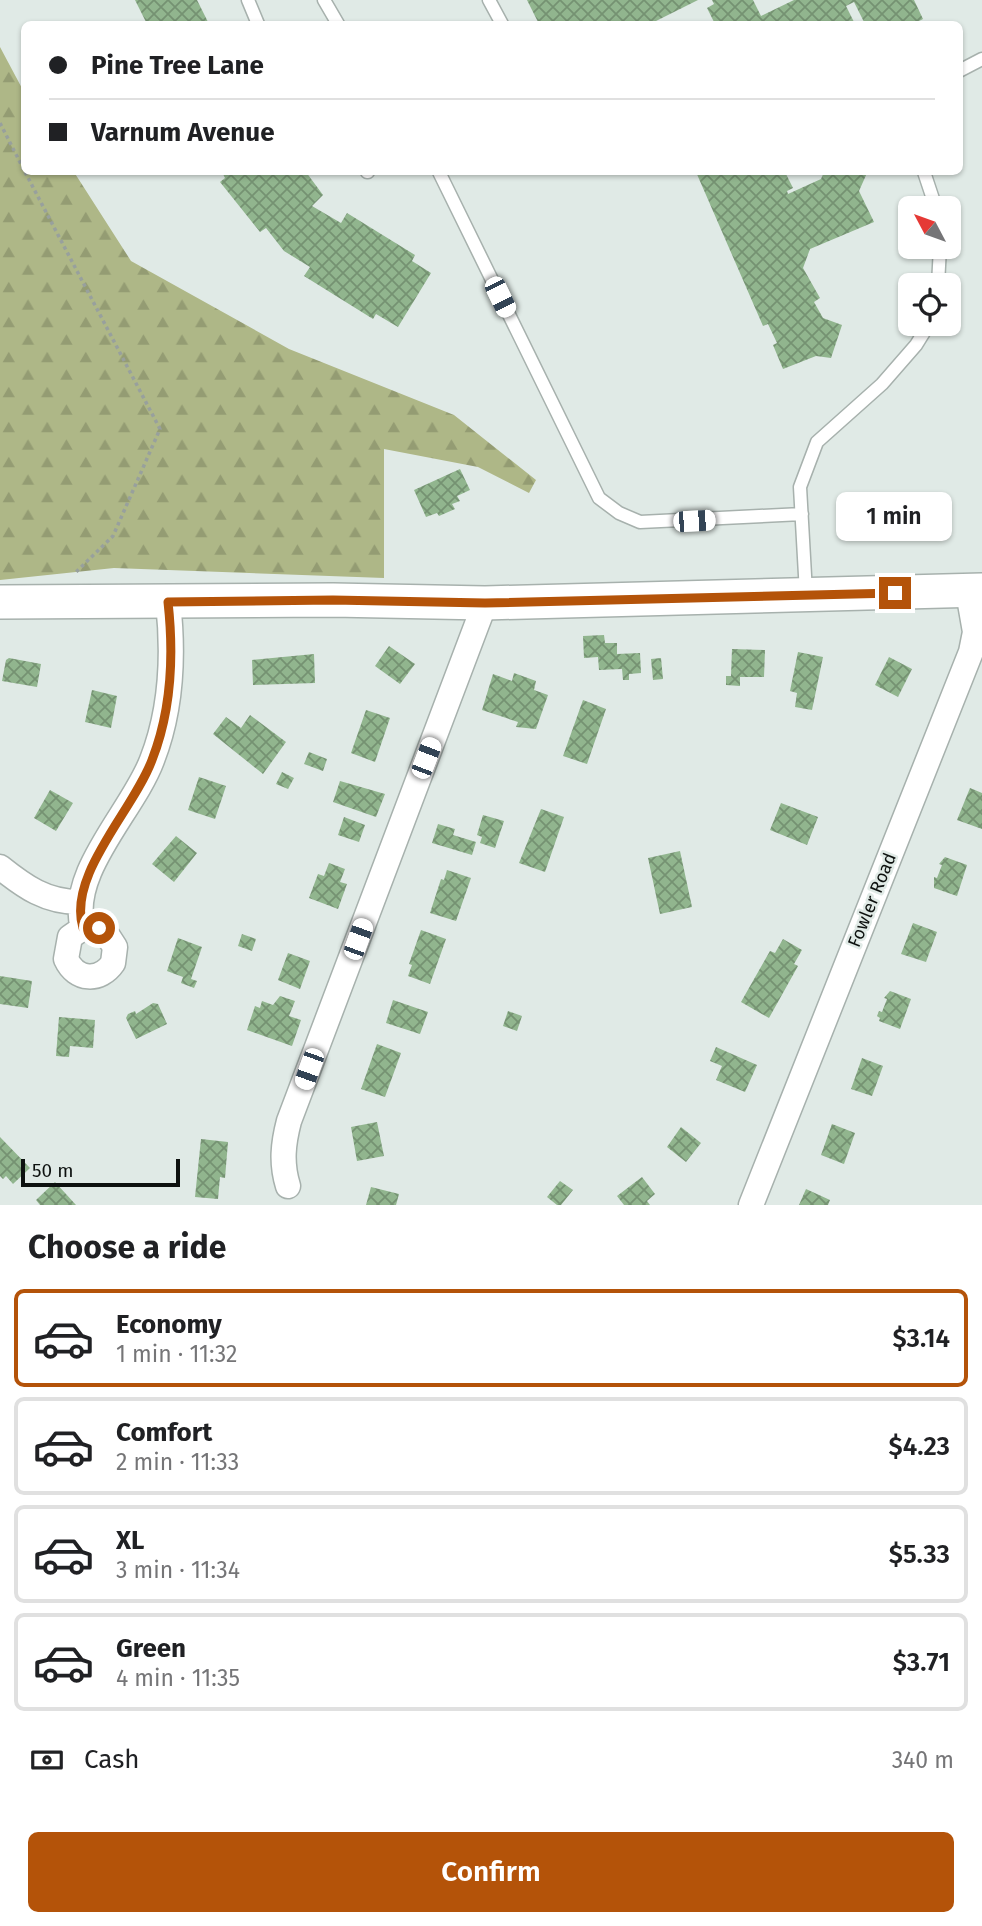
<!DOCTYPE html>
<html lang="en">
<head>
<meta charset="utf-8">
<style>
  :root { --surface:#fff; --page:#f2f2f2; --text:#202124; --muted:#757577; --line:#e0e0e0; --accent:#b45309 }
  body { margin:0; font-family:"Fira Sans",sans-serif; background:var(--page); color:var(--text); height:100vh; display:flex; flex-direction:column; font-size:26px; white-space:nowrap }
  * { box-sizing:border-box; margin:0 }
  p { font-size:23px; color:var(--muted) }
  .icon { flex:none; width:38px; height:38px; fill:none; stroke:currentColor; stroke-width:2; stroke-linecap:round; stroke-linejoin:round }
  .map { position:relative; height:1205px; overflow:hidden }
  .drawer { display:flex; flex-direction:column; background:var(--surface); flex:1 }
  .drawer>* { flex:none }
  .banner { position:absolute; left:21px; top:21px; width:942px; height:154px; border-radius:10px; box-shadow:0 2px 5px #0004; display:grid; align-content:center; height:154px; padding:0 28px; background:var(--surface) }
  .needle { width:46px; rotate:311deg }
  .tools { position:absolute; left:898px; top:196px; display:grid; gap:14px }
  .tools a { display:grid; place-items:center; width:63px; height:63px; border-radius:10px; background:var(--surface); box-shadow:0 2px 5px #0004; font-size:35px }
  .scale { position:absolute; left:21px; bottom:18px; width:159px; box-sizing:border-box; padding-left:7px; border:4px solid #0d110f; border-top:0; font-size:19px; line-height:24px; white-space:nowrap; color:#0d110f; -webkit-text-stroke:5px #e0eae6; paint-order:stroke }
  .end { position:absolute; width:32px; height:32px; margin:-16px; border:9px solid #b45309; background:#fff; box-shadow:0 0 0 4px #fff }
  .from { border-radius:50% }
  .bubble { position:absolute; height:49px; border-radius:10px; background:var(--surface); box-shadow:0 2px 5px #0004; font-size:23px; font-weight:600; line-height:49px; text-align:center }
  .car { position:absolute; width:21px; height:42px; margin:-21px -10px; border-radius:9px; box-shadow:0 0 5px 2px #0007; background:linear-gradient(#fff 24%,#345 0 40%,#fff 0 76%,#345 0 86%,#fff 0) }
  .banner b { display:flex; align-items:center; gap:24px; height:66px; font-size:26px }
  .banner b+b { border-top:2px solid var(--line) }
  .banner i { width:18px; height:18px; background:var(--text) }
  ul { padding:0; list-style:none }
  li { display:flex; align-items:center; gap:21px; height:98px; margin:0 14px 10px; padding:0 14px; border:4px solid var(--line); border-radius:10px }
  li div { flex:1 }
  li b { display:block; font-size:26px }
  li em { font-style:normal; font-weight:600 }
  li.on { border-color:var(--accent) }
  li>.icon { width:63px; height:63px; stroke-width:1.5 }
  h2 { padding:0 28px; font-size:32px; line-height:84px }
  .pay { display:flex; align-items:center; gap:18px; height:77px; padding:0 28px; font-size:26px }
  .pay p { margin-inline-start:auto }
  .action { display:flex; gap:14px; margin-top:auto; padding:14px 28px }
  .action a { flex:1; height:80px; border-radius:10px; background:var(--accent); color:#fff; font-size:28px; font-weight:600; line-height:80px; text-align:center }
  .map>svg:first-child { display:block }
  .forest { fill:url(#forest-firs) }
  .building { fill:url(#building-cross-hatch) }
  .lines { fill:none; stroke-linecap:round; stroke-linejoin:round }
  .lane-casing { stroke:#a7b1ad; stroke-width:15 }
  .street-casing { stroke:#a7b1ad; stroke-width:27 }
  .secondary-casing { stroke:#a7b1ad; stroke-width:36 }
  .path { stroke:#98a09d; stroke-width:3.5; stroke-dasharray:3.5 3.5; stroke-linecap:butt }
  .lane { stroke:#fff; stroke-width:12 }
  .street { stroke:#fff; stroke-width:24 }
  .secondary { stroke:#fff; stroke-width:33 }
  .route { stroke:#b45309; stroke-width:9 }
  .labels { text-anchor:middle; stroke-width:5; stroke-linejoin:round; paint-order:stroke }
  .street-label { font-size:18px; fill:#0d110f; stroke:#e0eae6 }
</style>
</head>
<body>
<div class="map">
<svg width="982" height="1205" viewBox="0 0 982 1205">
  <defs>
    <pattern id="forest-firs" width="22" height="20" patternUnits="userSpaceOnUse" patternTransform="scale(1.75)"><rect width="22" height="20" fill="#aeb787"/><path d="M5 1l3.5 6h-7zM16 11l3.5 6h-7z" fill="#949c73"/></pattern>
    <pattern id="building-cross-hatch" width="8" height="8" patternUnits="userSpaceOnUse" patternTransform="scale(1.75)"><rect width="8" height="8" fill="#91b58e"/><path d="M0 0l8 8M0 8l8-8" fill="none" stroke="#759272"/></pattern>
  </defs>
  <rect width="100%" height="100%" fill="#e0eae6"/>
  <!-- forest -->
  <path class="forest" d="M0 47 24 92V172H74L131 261 289 349 454 415 536 480 529 493 478 467 384 449V578L114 568 0 580Z"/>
  <!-- building -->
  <path class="building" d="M135 0H197L209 24H147Z
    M527 0H698L650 24H539Z
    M712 0H753L761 16 794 0H914L923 19 913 24H865L854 2 846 6 854 22 848 24H715L707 8 714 4Z
    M222 172H306L323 195 312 206 341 223 347 213 415 255 412 261 431 273 398 327 376 314 373 319 304 276 310 267 284 251 266 228 260 232 220 182 225 178Z
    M696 172H785L793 188 787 191 788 194 821 179 824 172 867 173 859 191 874 222 810 249 803 268 820 298 814 302 823 318 842 325 831 358 816 356 783 369 773 345 777 343 768 324 763 326Z
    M460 469 470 490 457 496 460 501 452 504 455 509 439 516 437 513 426 517 414 490Z
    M604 635 605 643H617V654L640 653 641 673 629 674V680H623L622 669 599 670 598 657 584 658 583 636Z
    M389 646 415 664 400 684 375 666Z
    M732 649 765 650 764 677H740V686L726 685V676H731Z
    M798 652 823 657 812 710 795 707 797 693 790 691Z
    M314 654 315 683 253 685 252 660Z
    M889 657 912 669 898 697 875 685Z
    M9 658 41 664 37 687 2 681 6 660Z
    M661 658 663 679 653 680 651 659Z
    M514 673 536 681 534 690 548 695 536 729 516 727 518 722 482 710 493 674 512 681Z
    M92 690 117 696 111 728 85 722Z
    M583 700 606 709 587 764 563 756Z
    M366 710 390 718 375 762 351 753Z
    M250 715 286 742 263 774 213 734 226 717 241 728Z
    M309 752 327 759 323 771 304 764Z
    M282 772 294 778 288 789 276 784Z
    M199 777 226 786 215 819 188 810Z
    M340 781 385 794 376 817 333 802Z
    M970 788 982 793V829L957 820Z
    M50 790 73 803 56 831 34 818Z
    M781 803 818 817 807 845 770 830Z
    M541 809 564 817 545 872 519 863Z
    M483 815 504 821 495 848 480 843 482 837 477 835Z
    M344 817 365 825 359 842 338 835Z
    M438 824 455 829 453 835 476 842 472 855 432 843Z
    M176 836 197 853 174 882 152 864Z
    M680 851 692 907 660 914 648 858Z
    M945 857 967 865 957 896 934 888V877L937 878 942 865 939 864Z
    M329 863 345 869 340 882 347 884 338 909 309 898 318 874 324 876Z
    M447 870 471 878 456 921 430 913 441 879 444 880Z
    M913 923 937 932 926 962 901 954Z
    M421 930 446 939 430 984 408 976 412 965 409 964Z
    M242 934 256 939 252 951 238 946Z
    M178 938 202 947 191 979 197 981 194 988 181 983 183 977 167 971Z
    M783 939 802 950 794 964 798 966 769 1018 741 1002 770 951 775 953Z
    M288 953 310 961 300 989 278 980Z
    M0 976 32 981 28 1008 0 1004Z
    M890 991 911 999 900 1029 879 1021 880 1018 877 1016 879 1011 882 1012 887 999 884 998Z
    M280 996 295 1001 289 1016 301 1020 292 1046 247 1030 255 1006 260 1008 262 1001 273 1005Z
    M393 1000 428 1012 420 1034 386 1023Z
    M153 1003 158 1004 167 1024 136 1039 126 1018 128 1014 135 1011 136 1014Z
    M508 1011 522 1016 517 1031 503 1026Z
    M59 1017 95 1020 93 1048 70 1046 69 1057 56 1056Z
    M377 1044 401 1053 385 1097 361 1089Z
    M716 1047 757 1065 745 1092 716 1080 722 1066 710 1061Z
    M862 1058 883 1066 872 1096 851 1089Z
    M377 1122 384 1156 357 1161 351 1127Z
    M832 1124 855 1133 844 1164 821 1155Z
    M681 1127 701 1143 686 1162 667 1147Z
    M0 1137 30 1168 13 1184 6 1176 3 1179 0 1176Z
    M201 1139 228 1142 225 1178 220 1177 218 1199 195 1197Z
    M642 1177 655 1194 647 1201 650 1205H624L617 1196Z
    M560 1181 573 1190 561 1205H557L547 1197Z
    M55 1182 76 1205H40L36 1200Z
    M371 1187 399 1194 396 1205H366Z
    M806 1189 830 1200 828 1205H799Z"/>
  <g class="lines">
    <!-- lane casing -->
    <g class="lane-casing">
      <path id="lane" d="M248 0 258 24
        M324 0 338 24
        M489 0 502 24
        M959 71 982 59
        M367 172H368
        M439 172 599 498 619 513 640 522 802 514
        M924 172 936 208
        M938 285 940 247
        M806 593 800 487 817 442 882 384 916 345 929 324"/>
    </g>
    <!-- street casing -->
    <g class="street-casing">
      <path id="street" d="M0 867C25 887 46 902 79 902
        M83 928 70 937 66 959C76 981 100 982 113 963L115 947 104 930 83 928C67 873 133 811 152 760 172 709 174 656 168 602
        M288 1186C281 1163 283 1144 289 1121L485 603
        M751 1205 971 652 975 632 968 592"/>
    </g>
    <!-- secondary casing -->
    <g class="secondary-casing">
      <path id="secondary" d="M0 602 333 600 485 603 982 590"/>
    </g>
    <!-- path -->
    <path class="path" d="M0 123 24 170
      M25 172 160 429 113 536 74 574"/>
    <!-- lane -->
    <use href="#lane" class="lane"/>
    <!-- street -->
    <use href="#street" class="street"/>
    <!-- secondary -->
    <use href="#secondary" class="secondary"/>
  </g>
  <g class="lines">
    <!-- route -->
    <path class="route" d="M99 928H83C67 875 133 811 152 760 172 709 174 656 168 602L333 600 485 603 895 593"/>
  </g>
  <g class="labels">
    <!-- street labels -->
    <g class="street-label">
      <text transform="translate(872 900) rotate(-68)" y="6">Fowler Road</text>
    </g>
  </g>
</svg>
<div class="tools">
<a><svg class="needle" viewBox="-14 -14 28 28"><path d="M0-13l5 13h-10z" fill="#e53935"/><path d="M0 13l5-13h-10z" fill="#757577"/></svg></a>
<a><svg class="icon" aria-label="locate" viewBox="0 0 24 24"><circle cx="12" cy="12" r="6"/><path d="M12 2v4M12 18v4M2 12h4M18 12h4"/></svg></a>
</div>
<div class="scale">50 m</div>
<i class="end from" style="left:99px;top:928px"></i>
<i class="end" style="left:895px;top:593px"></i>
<div class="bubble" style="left:836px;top:492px;width:116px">1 min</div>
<i class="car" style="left:500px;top:297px;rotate:154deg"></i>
<i class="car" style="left:694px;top:521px;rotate:87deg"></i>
<i class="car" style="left:426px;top:758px;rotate:21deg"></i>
<i class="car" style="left:358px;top:939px;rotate:20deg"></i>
<i class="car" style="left:309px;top:1069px;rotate:200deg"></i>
<div class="banner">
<b><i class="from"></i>Pine Tree Lane</b>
<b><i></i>Varnum Avenue</b>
</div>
</div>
<section class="drawer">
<h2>Choose a ride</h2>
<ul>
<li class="on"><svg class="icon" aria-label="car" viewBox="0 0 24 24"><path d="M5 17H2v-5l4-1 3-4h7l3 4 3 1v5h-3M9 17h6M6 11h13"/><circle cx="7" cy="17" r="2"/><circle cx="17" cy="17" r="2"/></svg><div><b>Economy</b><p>1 min · 11:32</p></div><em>$3.14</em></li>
<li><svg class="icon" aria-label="car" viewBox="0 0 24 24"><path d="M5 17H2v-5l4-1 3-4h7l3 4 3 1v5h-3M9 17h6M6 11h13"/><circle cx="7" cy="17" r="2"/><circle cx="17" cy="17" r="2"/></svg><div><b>Comfort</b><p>2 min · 11:33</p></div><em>$4.23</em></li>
<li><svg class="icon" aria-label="car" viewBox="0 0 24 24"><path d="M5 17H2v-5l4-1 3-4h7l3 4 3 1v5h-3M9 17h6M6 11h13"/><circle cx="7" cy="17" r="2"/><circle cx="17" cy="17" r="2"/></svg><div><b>XL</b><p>3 min · 11:34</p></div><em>$5.33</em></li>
<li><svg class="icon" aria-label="car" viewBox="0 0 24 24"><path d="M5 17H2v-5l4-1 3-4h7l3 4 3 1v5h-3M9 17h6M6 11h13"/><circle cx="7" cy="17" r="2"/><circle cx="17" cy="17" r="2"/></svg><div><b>Green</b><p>4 min · 11:35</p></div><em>$3.71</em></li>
</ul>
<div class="pay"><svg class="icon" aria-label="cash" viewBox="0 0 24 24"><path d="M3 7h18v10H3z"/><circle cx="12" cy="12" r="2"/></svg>Cash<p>340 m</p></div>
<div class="action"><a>Confirm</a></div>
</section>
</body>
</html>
